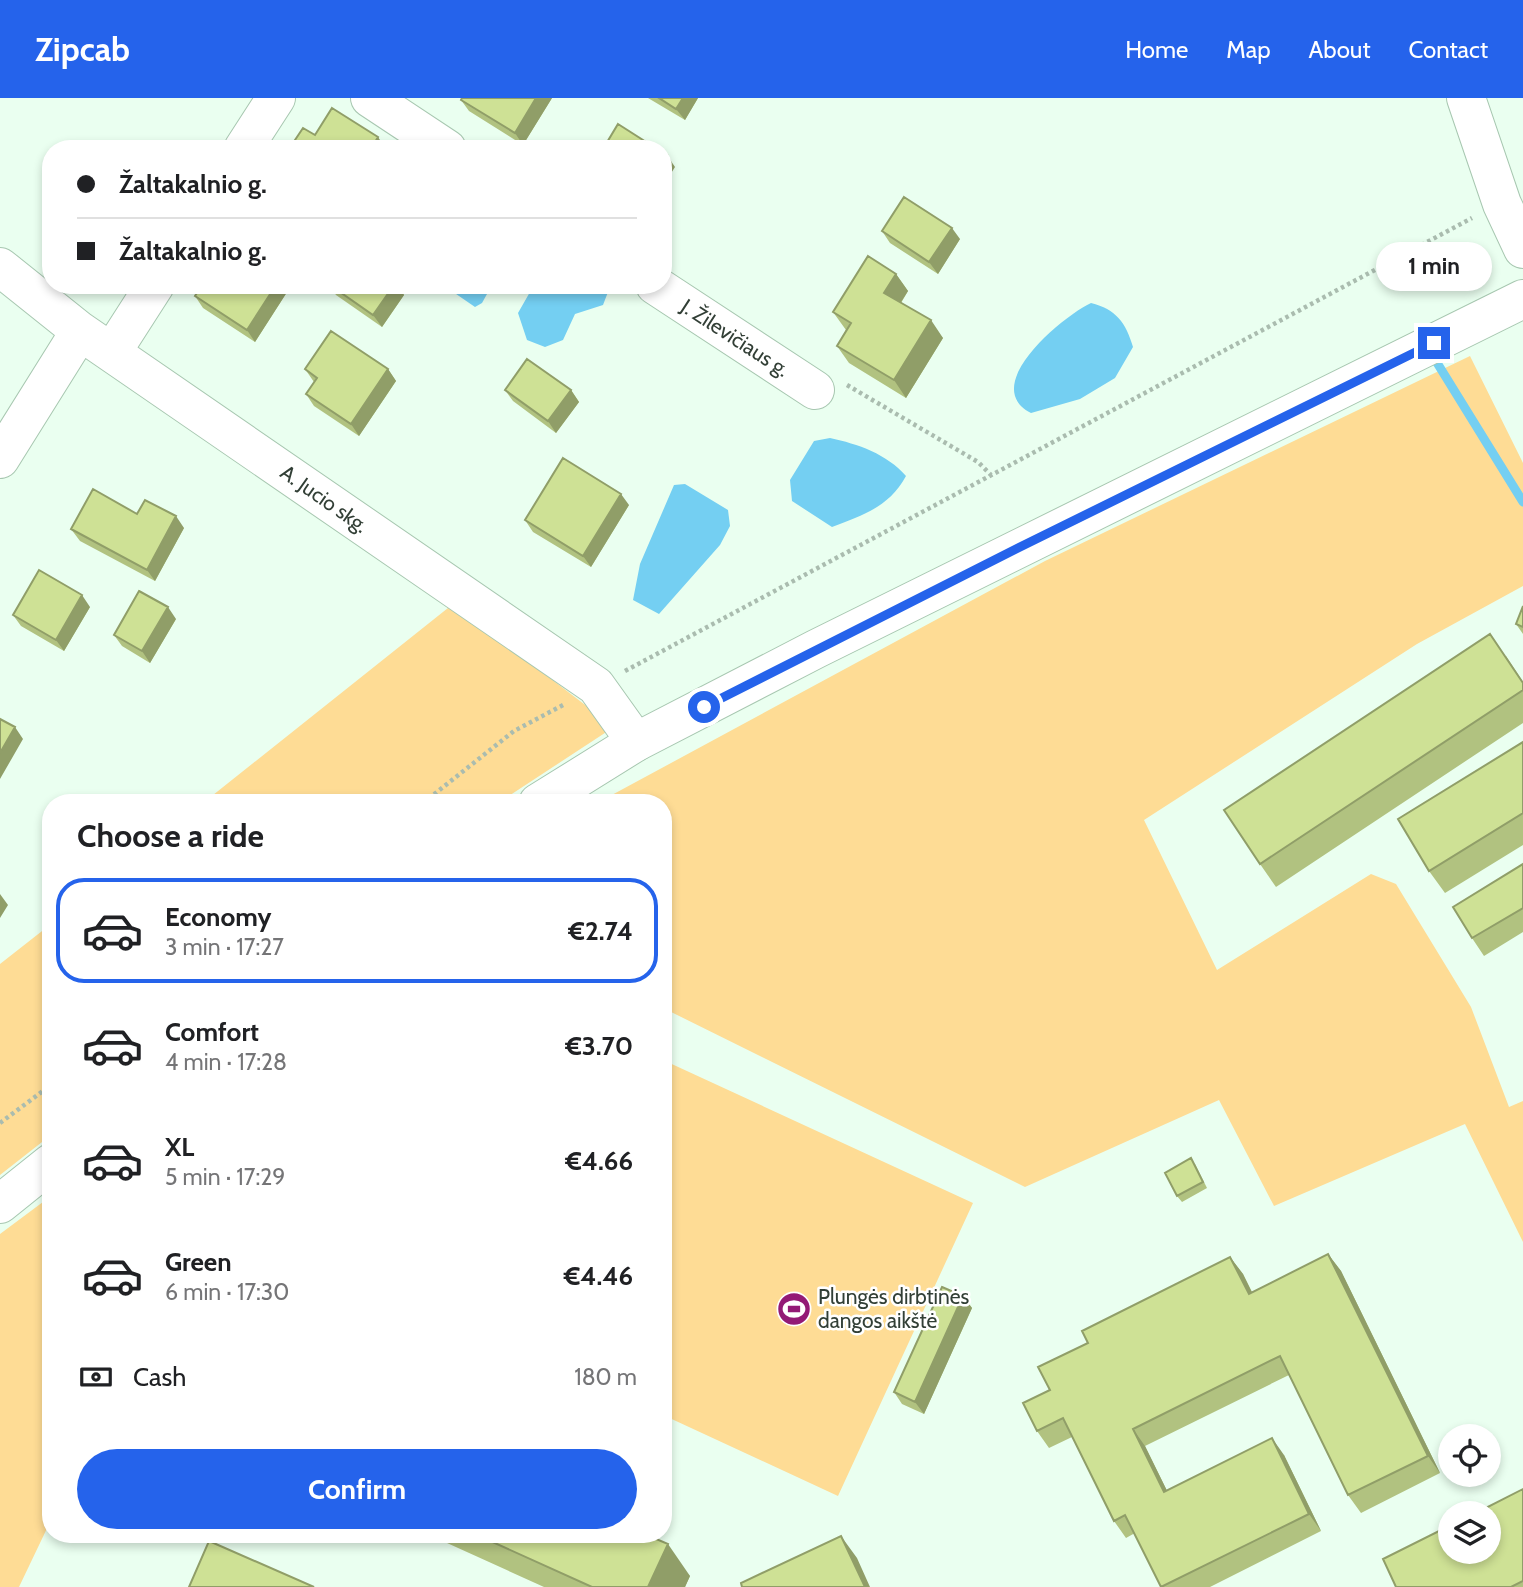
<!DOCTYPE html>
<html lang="en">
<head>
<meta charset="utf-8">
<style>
  :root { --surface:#fff; --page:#f6f6f6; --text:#202124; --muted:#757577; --line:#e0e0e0; --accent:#2563eb }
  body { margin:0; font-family:Cabin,sans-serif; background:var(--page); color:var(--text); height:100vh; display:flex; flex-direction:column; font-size:26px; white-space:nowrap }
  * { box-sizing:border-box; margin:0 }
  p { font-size:23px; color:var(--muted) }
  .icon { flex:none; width:38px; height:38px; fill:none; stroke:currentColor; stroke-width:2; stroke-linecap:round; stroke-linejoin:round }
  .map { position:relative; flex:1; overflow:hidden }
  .side { position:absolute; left:42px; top:696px; width:630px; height:749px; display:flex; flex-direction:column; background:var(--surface); border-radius:28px; box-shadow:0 4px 10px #0003 }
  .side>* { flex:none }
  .guide { position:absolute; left:42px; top:42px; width:630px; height:154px; border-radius:28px; box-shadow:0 4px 10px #0003; display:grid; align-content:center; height:154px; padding:0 35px; background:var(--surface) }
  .fabs { position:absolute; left:1438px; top:1326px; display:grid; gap:14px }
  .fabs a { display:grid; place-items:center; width:63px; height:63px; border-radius:50%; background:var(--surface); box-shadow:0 4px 10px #0003; font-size:35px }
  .end { position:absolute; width:32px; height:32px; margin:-16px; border:9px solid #2563eb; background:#fff; box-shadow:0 0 0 4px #fff }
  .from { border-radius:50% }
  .bubble { position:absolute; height:49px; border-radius:24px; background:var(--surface); box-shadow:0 4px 10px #0003; font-size:23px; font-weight:700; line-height:49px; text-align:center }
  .guide b { display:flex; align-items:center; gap:24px; height:66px; font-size:26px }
  .guide b+b { border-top:2px solid var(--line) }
  .guide i { width:18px; height:18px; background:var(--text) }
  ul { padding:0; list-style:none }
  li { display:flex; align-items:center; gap:21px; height:105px; margin:0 14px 10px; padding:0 21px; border:4px solid transparent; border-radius:28px }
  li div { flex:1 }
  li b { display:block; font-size:26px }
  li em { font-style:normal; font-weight:700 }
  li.active { border-color:var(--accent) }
  li>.icon { width:63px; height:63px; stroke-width:1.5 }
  h2 { padding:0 35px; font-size:32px; line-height:84px }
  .pay { display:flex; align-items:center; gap:18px; height:77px; padding:0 35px; font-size:26px }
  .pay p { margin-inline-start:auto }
  .button { display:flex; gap:14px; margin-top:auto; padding:14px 35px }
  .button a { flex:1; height:80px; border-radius:42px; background:var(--accent); color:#fff; font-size:28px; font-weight:700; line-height:80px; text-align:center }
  header { display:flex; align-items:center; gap:42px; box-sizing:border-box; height:98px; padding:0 35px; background:var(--accent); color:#fff }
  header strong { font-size:33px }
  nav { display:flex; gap:38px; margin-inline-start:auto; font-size:24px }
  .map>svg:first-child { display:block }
  .green { fill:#fedc95 }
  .water { fill:#74cff2 }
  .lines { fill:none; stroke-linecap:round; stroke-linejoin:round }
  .stream { stroke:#74cff2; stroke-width:9 }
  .minor-casing { stroke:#a7c7b0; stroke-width:40 }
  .major-casing { stroke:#a7c7b0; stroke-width:40 }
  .path { stroke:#aabcaf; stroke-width:4.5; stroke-dasharray:3.5 3.5; stroke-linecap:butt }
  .minor { stroke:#fff; stroke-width:38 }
  .major { stroke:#fff; stroke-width:38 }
  .wall { fill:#b1c280 }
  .shaded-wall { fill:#909e68 }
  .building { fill:#cee195; stroke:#909e68; stroke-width:2 }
  .route { stroke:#2563eb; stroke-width:9 }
  .labels { text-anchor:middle; stroke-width:5; stroke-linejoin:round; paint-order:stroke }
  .street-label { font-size:21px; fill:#323f36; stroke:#fff }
  .poi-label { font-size:21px; fill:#323f36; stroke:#fff; text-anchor:start }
</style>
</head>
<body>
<header>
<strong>Zipcab</strong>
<nav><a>Home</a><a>Map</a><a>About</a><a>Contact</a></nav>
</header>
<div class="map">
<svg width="1523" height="1489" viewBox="0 0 1523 1489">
  <rect width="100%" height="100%" fill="#eafff0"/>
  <!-- green -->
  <path class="green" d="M1470 258 1523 365V488L1417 546 1144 722 1217 872 1371 776 1396 786 1471 909 1509 1009 1523 1003V1144L1465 1026 1274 1108 1219 1002 1025 1089 663 910V705H597L1045 463Z
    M453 506 614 629 498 705H203Z
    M51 826V1037L0 1077V866Z
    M663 962 973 1105 838 1398 663 1317Z
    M51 1098V1422L19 1489H0V1136Z"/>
  <!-- water -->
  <path class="water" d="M443 187H492L482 205 475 209Z
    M547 187H603L608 194 603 207 575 216 563 242 545 249 527 242 518 215 530 194Z
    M1091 205C1116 211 1126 225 1133 249L1115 280 1080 301 1031 315C978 288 1063 218 1091 205Z
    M830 340C858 346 887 356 906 378 890 408 864 417 832 429L792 403 790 382 814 343Z
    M685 386 728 412 730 428 720 447 659 516 633 502 640 466 674 387Z"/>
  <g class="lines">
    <!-- stream -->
    <path class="stream" d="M1431 255 1523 404"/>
    <!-- minor casing -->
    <g class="minor-casing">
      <path id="minor" d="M370 0 447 51
        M1466 0 1502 106 1523 151
        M243 51 276 0
        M0 169 80 233 596 588 636 644
        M655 187 815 292
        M112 254 155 187
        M0 361 80 233"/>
    </g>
    <!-- major casing -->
    <g class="major-casing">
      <path id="major" d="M538 705 636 644 816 551 1523 201
        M0 1106 51 1065"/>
    </g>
    <!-- path -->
    <path class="path" d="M847 287 978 364 991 377
      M625 573 1472 120
      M423 705 514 633 565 606
      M0 1025 51 987"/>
    <!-- minor -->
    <use href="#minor" class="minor"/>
    <!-- major -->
    <use href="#major" class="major"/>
  </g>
  <!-- wall -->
  <path class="wall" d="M552 0 523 47 469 13 461 2Z
    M648 0H698L685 22Z
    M882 133 960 141 938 176 890 145Z
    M896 176 908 193 901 205 943 240 906 300 849 265 837 248 846 232 833 214Z
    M202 187H287L289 191 255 244 203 210 195 198Z
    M329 187H397L404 197 382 229 336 197Z
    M305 271H388L396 283 359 338 314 308 306 296 314 284Z
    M505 292H571L579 304 556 335 513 303Z
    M629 407 591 469 533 434 525 422Z
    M137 416 184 430 155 483 80 443 71 431Z
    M1523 508V536L1516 526Z
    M90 509 64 553 21 528 13 517Z
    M176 521 150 565 122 548 114 537Z
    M1506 558 1523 584V625L1276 789 1260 766Z
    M1523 644V747L1445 795 1429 773Z
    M1523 766V834L1484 858 1472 840Z
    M1195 1066 1207 1090 1182 1104 1177 1098Z
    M1328 1156 1341 1173 1440 1375 1361 1415 1348 1397 1289 1277 1145 1348 1167 1393 1284 1357 1321 1433 1210 1489H1161L1135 1435 1126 1440 1114 1423 1072 1339 1049 1350 1037 1333 1050 1292 1088 1245 1230 1159 1243 1176 1252 1194Z
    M963 1198 972 1210 924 1316 902 1306 894 1294Z
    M1523 1391V1489H1396Z
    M433 1437H647L690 1478 685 1489H544L436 1440Z"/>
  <!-- shaded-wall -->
  <path class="shaded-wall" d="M536 0H552L523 47 515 35Z
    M683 0H698L685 22 676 11Z
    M378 39 386 51H371Z
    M667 57 675 69 663 88V63Z
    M952 130 960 141 938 176 929 164Z
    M896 176 908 193 896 212 884 195Z
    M276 187H287L289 191 255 244 247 232Z
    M394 187H397L404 197 382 229 373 217Z
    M931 222 943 240 906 300 894 282Z
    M388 271 396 283 359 338 351 326Z
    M571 292 579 304 556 335 548 323Z
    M621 396 629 407 591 469 583 458Z
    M176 418 184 430 155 483 147 472Z
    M82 497 90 509 64 553 56 542Z
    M168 509 176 521 150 565 142 553Z
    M15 629 23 641 0 681V655Z
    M0 796 8 807 0 820Z
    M1328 1156 1341 1173 1440 1375 1428 1358Z
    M1230 1159 1243 1176 1261 1213 1249 1196Z
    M963 1198 972 1210 924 1316 915 1304Z
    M1133 1331 1145 1348 1176 1411 1164 1394Z
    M1272 1340 1284 1357 1321 1433 1309 1416Z
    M841 1438 857 1460 870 1489H865Z
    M668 1446 690 1478 685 1489H648Z"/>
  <!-- building -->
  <path class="building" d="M462 0H536L515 35 461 2Z
    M659 0H683L676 11Z
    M332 10 378 39 371 51H289L303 30 315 37Z
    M618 26 657 51H603Z
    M663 54 667 57 663 63Z
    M904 99 952 130 929 164 882 133Z
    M868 158 896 176 884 195 931 222 894 282 837 248 851 225 833 214Z
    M202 187H276L247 232 195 198Z
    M330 187H394L373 217Z
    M331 233 388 271 351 326 306 296 317 280 305 271Z
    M527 261 571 292 548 323 505 292Z
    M563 360 621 396 583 458 525 422Z
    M93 391 137 416 145 402 176 418 147 472 71 431Z
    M39 472 82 497 56 542 13 517Z
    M139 493 168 509 142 553 114 537Z
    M1523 508V529L1516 526Z
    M1490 536 1523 585V592L1260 766 1224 712Z
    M0 621 15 629 0 655Z
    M1523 644V715L1429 773 1398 721Z
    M1523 766V810L1472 840 1453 809Z
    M1191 1060 1203 1084 1177 1098 1165 1075Z
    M1328 1156 1428 1358 1348 1397 1280 1258 1133 1331 1164 1394 1272 1340 1309 1416 1161 1489 1125 1417 1114 1423 1063 1320 1037 1333 1023 1305 1050 1292 1038 1269 1088 1245 1082 1233 1230 1159 1249 1196Z
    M942 1189 963 1198 915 1304 894 1294Z
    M1523 1391V1483L1511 1489H1396L1383 1461 1451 1427V1454H1489V1416H1474Z
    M477 1437H647L668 1446 648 1489H592Z
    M841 1438 865 1489H742L741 1485Z
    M209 1443 314 1489H189Z"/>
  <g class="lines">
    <!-- route -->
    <path class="route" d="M704 609 1020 449 1434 245"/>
  </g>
  <!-- icons -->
  <defs>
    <g id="stadium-disc" transform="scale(1.75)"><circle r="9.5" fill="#931a76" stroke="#fff"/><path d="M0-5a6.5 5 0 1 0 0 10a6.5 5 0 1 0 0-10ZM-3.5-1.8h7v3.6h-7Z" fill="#fff"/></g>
  </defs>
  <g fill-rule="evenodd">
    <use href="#stadium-disc" x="794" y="1211"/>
  </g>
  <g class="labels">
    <!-- street labels -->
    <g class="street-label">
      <text transform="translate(735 240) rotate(33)" y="7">J. Žilevičiaus g.</text>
      <text transform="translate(324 401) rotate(35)" y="7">A. Jucio skg.</text>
    </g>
    <!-- poi labels -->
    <g class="poi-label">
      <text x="818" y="1206">Plungės dirbtinės<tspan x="818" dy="24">dangos aikštė</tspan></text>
    </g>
  </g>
</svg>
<div class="fabs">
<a><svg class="icon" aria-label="locate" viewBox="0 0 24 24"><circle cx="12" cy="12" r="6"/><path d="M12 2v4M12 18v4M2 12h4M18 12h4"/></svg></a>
<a><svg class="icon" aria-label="layers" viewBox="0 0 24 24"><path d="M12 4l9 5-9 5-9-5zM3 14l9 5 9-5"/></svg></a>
</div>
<i class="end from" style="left:704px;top:609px"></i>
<i class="end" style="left:1434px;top:245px"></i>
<div class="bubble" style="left:1376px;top:144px;width:116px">1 min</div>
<div class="guide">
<b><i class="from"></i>Žaltakalnio g.</b>
<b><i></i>Žaltakalnio g.</b>
</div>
<section class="side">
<h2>Choose a ride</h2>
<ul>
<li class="active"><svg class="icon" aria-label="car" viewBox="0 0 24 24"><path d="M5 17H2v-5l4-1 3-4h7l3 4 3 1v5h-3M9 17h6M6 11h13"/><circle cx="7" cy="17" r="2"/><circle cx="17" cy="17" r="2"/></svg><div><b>Economy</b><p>3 min · 17:27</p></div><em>€2.74</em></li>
<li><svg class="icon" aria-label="car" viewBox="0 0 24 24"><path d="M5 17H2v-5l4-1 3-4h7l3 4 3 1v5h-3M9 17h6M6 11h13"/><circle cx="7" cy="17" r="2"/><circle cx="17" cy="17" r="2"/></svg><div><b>Comfort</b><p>4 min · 17:28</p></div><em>€3.70</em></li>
<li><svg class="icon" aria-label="car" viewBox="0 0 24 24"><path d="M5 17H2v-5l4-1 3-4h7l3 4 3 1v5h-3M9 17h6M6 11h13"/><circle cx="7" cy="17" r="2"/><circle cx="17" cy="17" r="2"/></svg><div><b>XL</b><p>5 min · 17:29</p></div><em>€4.66</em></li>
<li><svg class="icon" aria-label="car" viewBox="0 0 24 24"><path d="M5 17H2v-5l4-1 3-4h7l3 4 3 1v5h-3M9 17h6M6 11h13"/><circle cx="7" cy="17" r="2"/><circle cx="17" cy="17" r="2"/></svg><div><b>Green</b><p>6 min · 17:30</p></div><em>€4.46</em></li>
</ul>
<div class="pay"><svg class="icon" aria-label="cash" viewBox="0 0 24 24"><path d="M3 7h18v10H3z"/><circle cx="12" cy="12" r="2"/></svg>Cash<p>180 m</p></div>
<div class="button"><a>Confirm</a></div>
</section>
</div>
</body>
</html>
